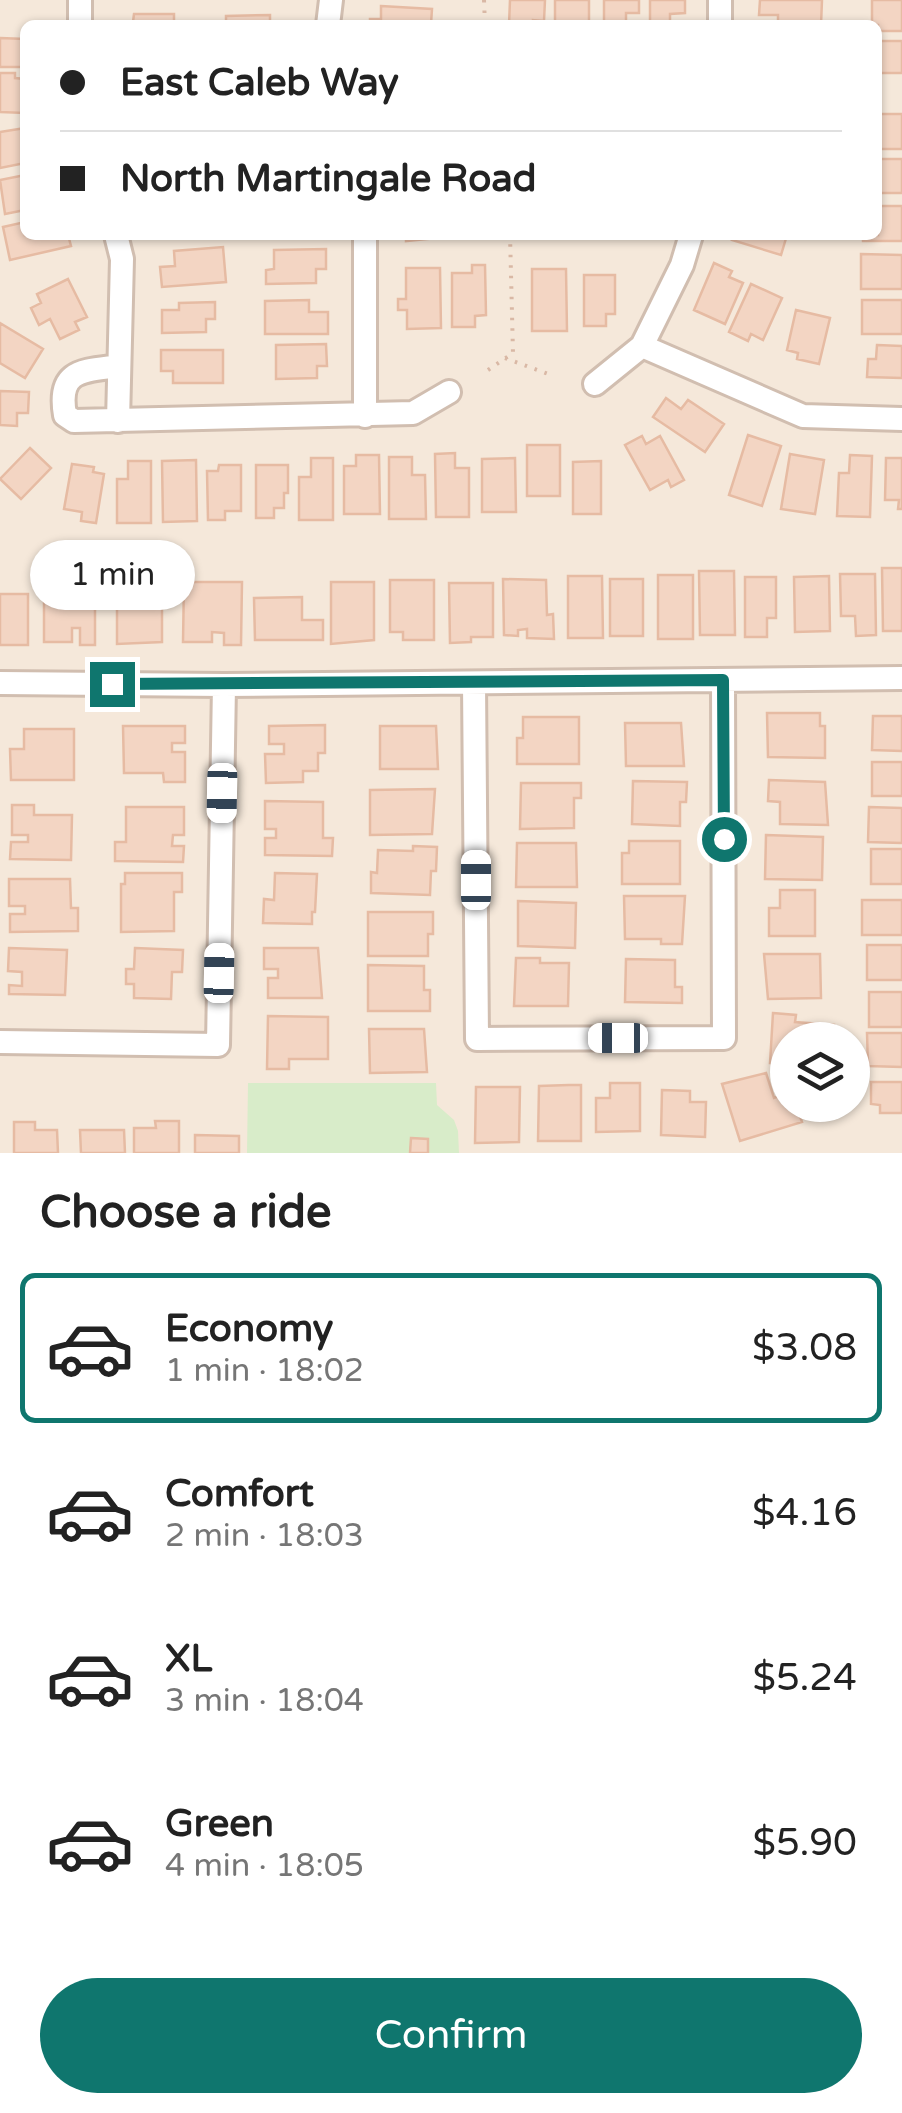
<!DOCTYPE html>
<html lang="en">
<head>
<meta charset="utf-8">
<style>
  :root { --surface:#fff; --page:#f6f6f6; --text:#222; --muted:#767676; --line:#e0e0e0; --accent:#0f766e }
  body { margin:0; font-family:"Varela Round",sans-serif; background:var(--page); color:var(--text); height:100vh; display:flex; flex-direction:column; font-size:38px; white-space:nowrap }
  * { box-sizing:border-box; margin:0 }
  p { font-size:32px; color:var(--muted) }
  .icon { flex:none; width:55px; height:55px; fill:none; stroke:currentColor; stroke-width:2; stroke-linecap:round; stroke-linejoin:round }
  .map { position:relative; height:1153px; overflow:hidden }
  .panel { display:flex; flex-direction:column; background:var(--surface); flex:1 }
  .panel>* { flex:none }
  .banner { position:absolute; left:20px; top:20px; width:862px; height:220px; border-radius:15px; box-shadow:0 2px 8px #0004; display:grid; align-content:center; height:220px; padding:0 40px; background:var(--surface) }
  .controls { position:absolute; left:770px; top:1022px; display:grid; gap:20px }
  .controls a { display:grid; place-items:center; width:100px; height:100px; border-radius:50%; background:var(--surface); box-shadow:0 2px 8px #0004; font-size:50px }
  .end { position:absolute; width:45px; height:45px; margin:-22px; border:12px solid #0f766e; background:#fff; box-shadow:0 0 0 5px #fff }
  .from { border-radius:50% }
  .bubble { position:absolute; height:70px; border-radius:35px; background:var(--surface); box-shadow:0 2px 8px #0004; font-size:32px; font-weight:600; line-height:70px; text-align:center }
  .car { position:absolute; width:30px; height:60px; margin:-30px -15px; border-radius:12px; box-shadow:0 0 8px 2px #0007; background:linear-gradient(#fff 24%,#345 0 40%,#fff 0 76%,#345 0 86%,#fff 0) }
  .banner b { display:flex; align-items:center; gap:35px; height:95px; font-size:38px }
  .banner b+b { border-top:2px solid var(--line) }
  .banner i { width:25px; height:25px; background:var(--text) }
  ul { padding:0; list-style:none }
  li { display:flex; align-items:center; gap:30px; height:150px; margin:0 20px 15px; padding:0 20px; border:5px solid transparent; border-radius:15px }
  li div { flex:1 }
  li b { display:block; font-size:38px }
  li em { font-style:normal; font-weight:600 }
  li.current { border-color:var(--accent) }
  li>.icon { width:90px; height:90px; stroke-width:1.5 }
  h2 { padding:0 40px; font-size:45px; line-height:120px }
  .cta { display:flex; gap:20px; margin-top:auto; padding:20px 40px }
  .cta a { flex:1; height:115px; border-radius:60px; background:var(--accent); color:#fff; font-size:40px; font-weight:600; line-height:115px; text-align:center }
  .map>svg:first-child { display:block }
  .residential { fill:#f5e8da; fill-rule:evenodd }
  .green { fill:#d8ecc9 }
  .building { fill:#f3d5c3; stroke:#e6bba3; stroke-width:2.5 }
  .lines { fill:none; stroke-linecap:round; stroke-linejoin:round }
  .minor-casing { stroke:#d1beb0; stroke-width:28 }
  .path { stroke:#d9b8a5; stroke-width:4; stroke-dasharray:2.5 8; stroke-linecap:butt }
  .minor { stroke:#fff; stroke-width:22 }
  .route { stroke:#0f766e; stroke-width:12 }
</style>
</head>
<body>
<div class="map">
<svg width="902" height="1153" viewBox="0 0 902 1153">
  <rect width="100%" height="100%" fill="#fdf6ec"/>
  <!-- residential -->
  <path class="residential" d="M0 0H902V1153H0ZM25 25H878V235H25ZM788 1040H852V1105H788Z"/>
  <!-- green -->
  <path class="green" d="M248 1083H436L437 1105 454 1120 458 1131 459 1153H247Z"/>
  <!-- building -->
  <path class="building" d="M510 0H545L544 21 533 20V25H509Z
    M555 0H589V25H555Z
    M604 0H639V13H626V25H604Z
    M650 0H685V13L670 14V25H650Z
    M760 0H822L821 25H778V15H759Z
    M872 0H902V31H878V25H872Z
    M381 6 432 9 431 24 370 25V19H381Z
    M134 14H174V25H122V22H133Z
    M270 15V25H226V16Z
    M0 38 25 39V67H0Z
    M880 41H902V73H878Z
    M0 73H15V78L25 79V113L0 112Z
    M878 114H902V149H878Z
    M25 128V163L0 168V132Z
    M878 159H902V193H878Z
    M25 175V210L5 214 0 180Z
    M878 206H902V241H863V235H878Z
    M25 222V235H68L71 246 10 260 3 227Z
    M406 235H455V236L406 241Z
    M734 235H787L781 255 732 240Z
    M223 247 226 282 162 287 160 267 175 266 174 251Z
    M326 249V269H316V283L266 284V270L274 269V250Z
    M861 254 902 255V289H861Z
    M714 263 732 271 729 277 743 283 725 324 694 310Z
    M472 265H485L486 315 475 316V327H452V273H472Z
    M406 268H440L441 328 407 329V310H398V299H406Z
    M532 269H566L567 331H532Z
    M584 275H615V314H606V326H584Z
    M68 279 87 317 75 322 79 330 60 339 50 319 39 325 31 308 41 303 37 294Z
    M751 284 782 298 763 340 751 334 748 341 729 332Z
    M309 300V312H328V334H265V301Z
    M862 300H902V334H862Z
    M215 302V319H206V332L162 333V310H179V303Z
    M796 310 830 318 819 364 797 359 798 353 787 350Z
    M0 323 43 349 25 378 0 363Z
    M326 344 327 366H317V378L276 379V345Z
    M877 345 902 346V378L867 377 868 359H876Z
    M161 350H223V383H173V371H161Z
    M0 391 29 392 28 413H17V426L0 425Z
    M666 398 681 409 688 400 724 424 705 452 653 417Z
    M748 435 781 446 762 506 729 495Z
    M642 436 646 444 660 436 684 480 671 487 668 480 650 490 625 445Z
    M527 445H560V496H527Z
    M30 448 51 468 21 499 0 479Z
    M455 453V468H469V517H436L435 454Z
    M790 454 824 460 815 514 781 509Z
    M356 455H379L380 514H344V466H356Z
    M850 455 872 456 870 517 837 516 839 473H849Z
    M389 457H412V475H425L426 519H389Z
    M311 458H333V520H299V477H311Z
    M515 458 516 512H482V459Z
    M886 458H902V509H898L899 500H885Z
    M196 460 197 521 163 522 162 461Z
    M128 461H151V523H117V479H128Z
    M601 461V514H573V462Z
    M72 464 94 467 93 472 104 474 96 523 81 521 82 512 64 509Z
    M219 465H241V511H225V520H208L207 471H218Z
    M256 465H288V493H284V508H274V518H256Z
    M882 568H902V631H883Z
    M699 571H734L735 635H700Z
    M840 574H875L876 635 856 636 855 616H841Z
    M658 575H693V639H658Z
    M568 576H602L603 638H568Z
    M829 576 830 631 795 632 794 577Z
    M745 577H776V618H767V637H745Z
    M503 579 546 580 547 615 553 614 554 639 527 638V629L518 630V636L504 635Z
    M610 579H643V636H610Z
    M390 580H434V640H403V632H390Z
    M184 582H242L241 645H224V633L212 632V642H183Z
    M331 582H374V640L331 644Z
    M449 583H493V637H471V642L450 643Z
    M44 584H95V645H80V628H72V642H44Z
    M117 586H162V642L117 644Z
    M0 594H28V645H0Z
    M302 597V620H323V640H255L254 598Z
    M767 713H820V726H825V758L768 757Z
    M873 716H902V751L872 750Z
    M523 717H579V764H517V738H523Z
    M625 723H681L684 766H626Z
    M325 725V753H318V771H303V782L266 783 265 754H284V744H269V726Z
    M123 726H185V743H172V752H185V782H164L163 773H124Z
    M380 726H436L438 769H380Z
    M24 729H74V780H11L10 749H24Z
    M872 762H902V796H872Z
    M769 780 825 782 828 825 780 824V802L768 801Z
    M633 781 687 782 686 802H680V826L632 824Z
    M521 783H581V798H574V828L520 829Z
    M435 789 432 834 370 835V790Z
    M265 801 323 802V838H333L332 856 265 855V838H276V829H265Z
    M12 805H34V815H72L71 860 10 859 11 842H28V835H12Z
    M126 807H184V835H173L172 846H184L183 862 115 861V842H126Z
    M869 807 902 808V843L868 842Z
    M766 835 823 837 822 880 765 879Z
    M629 841H680V884H622V853H629Z
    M517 843H576L577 887H516Z
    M413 846 437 847 436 871H431L430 895 371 893V872L377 873 378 850 413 851Z
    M871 849H902V884H871Z
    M125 873H182V892H174V931L121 932V884H125Z
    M275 873 317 874 315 912H312V924L263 923 264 899 274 900Z
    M9 879H70L71 908H78V931L10 932V914H25V906H9Z
    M780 890H815V936H769V908H780Z
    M624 896H685L682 944H661V939H625Z
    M862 900H902V935H862Z
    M518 901 576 903 575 948 518 946Z
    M368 912H433V934H428V956H368Z
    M867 945H902V980H867Z
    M9 948 67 950 65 995 9 994V985L22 986V972L8 971Z
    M135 948 183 950 182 972H172L171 999 134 998V984H126V969H134Z
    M264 948H318L322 998H268V978H278V969H264Z
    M764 954H820L821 998 768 999Z
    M516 958H540V963H569L568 1006H514Z
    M626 959 675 960V987H682V1003L625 1002Z
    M368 965 424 966V990H430V1011H368Z
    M869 992H902V1027H869Z
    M773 1013 796 1015 795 1022 834 1025 832 1040H788V1064L770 1063Z
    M268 1016 328 1017V1059H289V1069H267Z
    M369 1029H424L427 1072 370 1073Z
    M867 1033H902V1067L868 1066Z
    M766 1073 774 1098 788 1093V1105H796L802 1122 740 1141 722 1084Z
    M871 1082H902V1113H880V1105L871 1104Z
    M610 1083H640V1131L596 1132V1098H610Z
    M569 1085H581V1141H538L539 1086Z
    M476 1087H520L519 1142 475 1143Z
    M662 1090 690 1091V1102H706L705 1137 661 1135Z
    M155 1121H179V1153H134V1128H156Z
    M14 1122H35V1130H57L58 1153H14Z
    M80 1130H124L125 1153H81Z
    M195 1135 239 1136V1153H195Z
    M411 1138 428 1139V1153H410Z"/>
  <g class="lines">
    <!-- minor casing -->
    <g class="minor-casing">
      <path id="minor" d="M80 0V25
        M328 25 331 0
        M720 25V0
        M116 235 122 259 118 421
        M642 346 803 416 902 419
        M119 366C83 371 57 369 65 415L74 421 413 413 449 392
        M595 384 642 346 682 265 691 235
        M365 416V235
        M0 683 224 685 902 678
        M474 683 477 1039 724 1038 723 680
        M0 1042 218 1045 224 685"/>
    </g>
    <!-- path -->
    <path class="path" d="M484 0 485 25
      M505 358 551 375
      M488 370 513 353 510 235"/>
    <!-- minor -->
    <use href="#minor" class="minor"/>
  </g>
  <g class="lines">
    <!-- route -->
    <path class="route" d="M112 684 723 680 724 839"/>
  </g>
</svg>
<div class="controls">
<a><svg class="icon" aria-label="layers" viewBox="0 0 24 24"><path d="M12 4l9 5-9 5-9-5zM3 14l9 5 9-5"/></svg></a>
</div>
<i class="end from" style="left:724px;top:839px"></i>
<i class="end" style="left:112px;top:684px"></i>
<div class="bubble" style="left:30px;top:540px;width:165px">1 min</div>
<i class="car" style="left:222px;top:793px;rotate:181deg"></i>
<i class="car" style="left:476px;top:880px;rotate:0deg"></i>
<i class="car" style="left:219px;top:973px;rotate:1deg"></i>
<i class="car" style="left:618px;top:1038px;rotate:270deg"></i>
<div class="banner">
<b><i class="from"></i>East Caleb Way</b>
<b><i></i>North Martingale Road</b>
</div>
</div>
<section class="panel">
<h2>Choose a ride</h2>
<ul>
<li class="current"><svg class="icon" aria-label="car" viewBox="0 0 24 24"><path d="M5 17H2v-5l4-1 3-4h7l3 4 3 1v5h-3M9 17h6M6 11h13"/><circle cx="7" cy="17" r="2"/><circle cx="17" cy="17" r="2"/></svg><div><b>Economy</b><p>1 min · 18:02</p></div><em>$3.08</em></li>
<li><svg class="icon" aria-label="car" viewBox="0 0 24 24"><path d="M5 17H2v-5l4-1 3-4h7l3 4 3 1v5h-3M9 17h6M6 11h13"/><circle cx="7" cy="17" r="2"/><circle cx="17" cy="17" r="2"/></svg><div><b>Comfort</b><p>2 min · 18:03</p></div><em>$4.16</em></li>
<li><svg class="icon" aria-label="car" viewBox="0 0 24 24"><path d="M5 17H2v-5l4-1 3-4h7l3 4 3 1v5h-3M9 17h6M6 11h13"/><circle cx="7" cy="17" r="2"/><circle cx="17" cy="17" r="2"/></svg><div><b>XL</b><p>3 min · 18:04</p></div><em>$5.24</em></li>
<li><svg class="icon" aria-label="car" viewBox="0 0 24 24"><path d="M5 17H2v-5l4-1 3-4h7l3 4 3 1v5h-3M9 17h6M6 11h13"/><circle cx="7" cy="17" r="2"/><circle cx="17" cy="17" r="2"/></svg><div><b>Green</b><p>4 min · 18:05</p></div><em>$5.90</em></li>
</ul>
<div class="cta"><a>Confirm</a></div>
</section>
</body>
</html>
